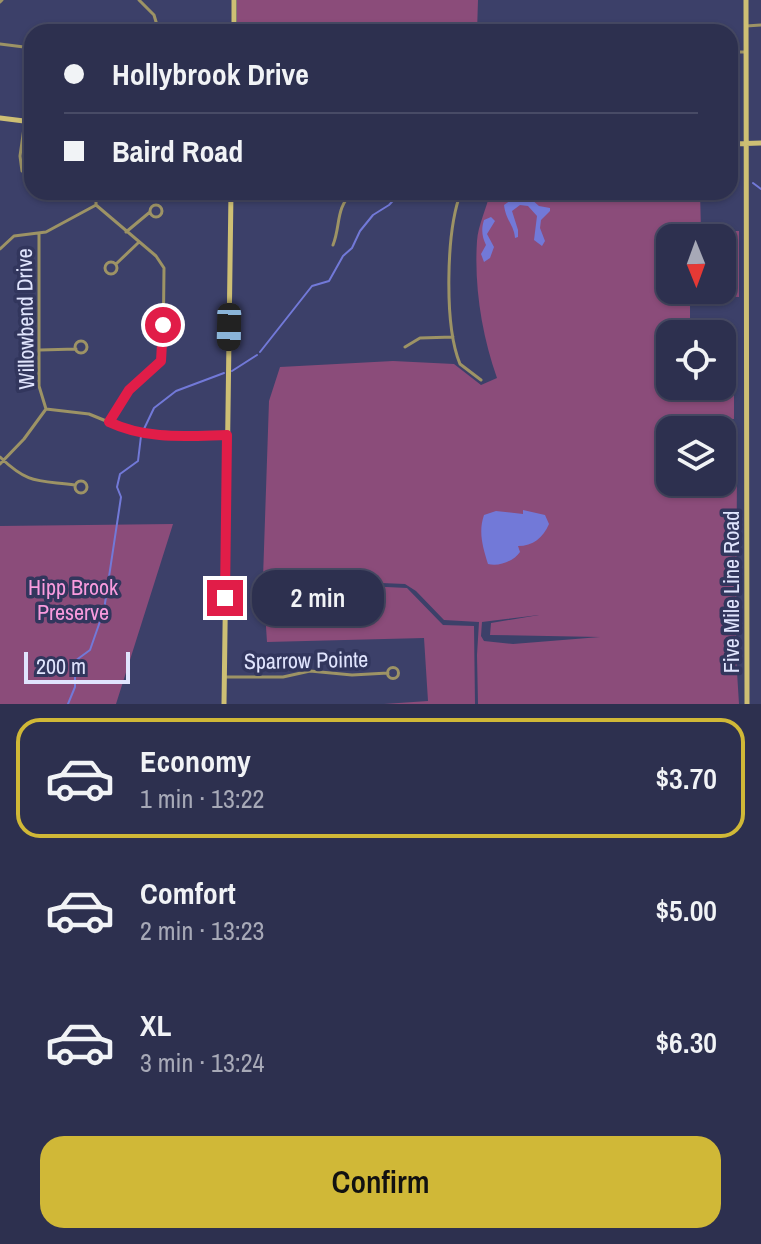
<!DOCTYPE html>
<html lang="en">
<head>
<meta charset="utf-8">
<style>
  :root { --surface:#2d304f; --page:#353856; --text:#f1f3f6; --muted:#a7a9b7; --line:#484b66; --accent:#d0b837 }
  body { margin:0; font-family:"Archivo Narrow",sans-serif; background:var(--page); color:var(--text); height:100vh; display:flex; flex-direction:column; font-size:30px; white-space:nowrap }
  * { box-sizing:border-box; margin:0 }
  p { font-size:26px; color:var(--muted) }
  .icon { flex:none; width:44px; height:44px; fill:none; stroke:currentColor; stroke-width:2; stroke-linecap:round; stroke-linejoin:round }
  .map { position:relative; height:704px; overflow:hidden }
  .drawer { display:flex; flex-direction:column; background:var(--surface); flex:1 }
  .drawer>* { flex:none }
  .guide { position:absolute; left:24px; top:24px; width:714px; height:176px; border-radius:24px; box-shadow:0 2px 6px #0004,0 0 0 2px var(--line); display:grid; align-content:center; height:176px; padding:0 40px; background:var(--surface) }
  .needle { width:52px; rotate:179deg }
  .buttons { position:absolute; left:656px; top:224px; display:grid; gap:16px }
  .buttons a { display:grid; place-items:center; width:80px; height:80px; border-radius:16px; background:var(--surface); box-shadow:0 2px 6px #0004,0 0 0 2px var(--line); font-size:40px }
  .scale { position:absolute; left:24px; bottom:20px; width:106px; box-sizing:border-box; padding-left:8px; border:4px solid #e0e4fd; border-top:0; font-size:22px; line-height:28px; white-space:nowrap; color:#e0e4fd; -webkit-text-stroke:6px #32365d; paint-order:stroke }
  .end { position:absolute; width:36px; height:36px; margin:-18px; border:10px solid #e11d48; background:#fff; box-shadow:0 0 0 4px #fff }
  .from { border-radius:50% }
  .bubble { position:absolute; height:56px; border-radius:24px; background:var(--surface); box-shadow:0 2px 6px #0004,0 0 0 2px var(--line); font-size:26px; font-weight:600; line-height:56px; text-align:center }
  .car { position:absolute; width:24px; height:48px; margin:-24px -12px; border-radius:10px; box-shadow:0 0 6px 2px #0007; background:linear-gradient(#222 24%,#8ab4d8 0 40%,#222 0 76%,#8ab4d8 0 86%,#222 0) }
  .guide b { display:flex; align-items:center; gap:28px; height:76px; font-size:30px }
  .guide b+b { border-top:2px solid var(--line) }
  .guide i { width:20px; height:20px; background:var(--text) }
  ul { padding:14px 0 0; list-style:none }
  li { display:flex; align-items:center; gap:24px; height:120px; margin:0 16px 12px; padding:0 24px; border:4px solid transparent; border-radius:24px }
  li div { flex:1 }
  li b { display:block; font-size:30px }
  li em { font-style:normal; font-weight:600 }
  li.selected { border-color:var(--accent) }
  li>.icon { width:72px; height:72px; stroke-width:1.5 }
  .button { display:flex; gap:16px; margin-top:auto; padding:16px 40px }
  .button a { flex:1; height:92px; border-radius:24px; background:var(--accent); color:#111; font-size:32px; font-weight:600; line-height:92px; text-align:center }
  .map>svg:first-child { display:block }
  .green { fill:#8b4c7a; fill-rule:evenodd }
  .water { fill:#7279d8 }
  .lines { fill:none; stroke-linecap:round; stroke-linejoin:round }
  .stream { stroke:#7279d8; stroke-width:2 }
  .street { stroke:#9d9365; stroke-width:3 }
  .secondary { stroke:#cebf74; stroke-width:5 }
  .route { stroke:#e11d48; stroke-width:10 }
  .labels { text-anchor:middle; stroke-width:7; stroke-linejoin:round; paint-order:stroke }
  .street-label { font-size:22px; fill:#e0e4fd; stroke:#32365d }
  .park-label { font-size:22px; fill:#f99bde; stroke:#32365d }
</style>
</head>
<body>
<div class="map">
<svg width="761" height="704" viewBox="0 0 761 704">
  <rect width="100%" height="100%" fill="#3c4069"/>
  <!-- green -->
  <path class="green" d="M237 0H478L477 32H237Z
    M490 192H700L701 231H739V297L690 295V334H670V386H722V379L734 380V419H695V430H670V482H722V465L737 466 736 656 739 704H478L477 655 479 622 444 620 416 591 405 584 263 578 269 401 280 367 393 361 454 364 481 385 497 378C482 335 474 287 477 241 478 225 487 208 490 192ZM670 238H722V290H670ZM539 615 491 623 490 635 600 637 513 644 484 641 481 636 482 622Z
    M173 524 116 704H0V526Z
    M263 581 407 588 443 625 474 626 475 704H384L428 701 424 638 267 642Z"/>
  <!-- water -->
  <path class="water" d="M522 192H531V199L539 206 550 208V211L541 220 540 228 545 241 542 246 534 240 537 216 528 206 520 205 512 211 518 230V237L515 238C514 225 506 221 504 205Z
    M491 217 495 221 487 234 494 247 490 258 484 262 481 254 486 245C482 237 481 229 484 220Z
    M523 510 545 515 549 524C543 538 533 546 518 546L520 552C514 561 499 567 488 564 483 548 478 532 484 515L496 511 523 514Z"/>
  <g class="lines">
    <!-- stream -->
    <path class="stream" d="M753 183 761 189
      M260 352 312 286 329 281 343 256 352 248 360 231 373 215 389 205 401 192
      M232 371 257 355
      M143 431 154 408 176 391 224 373
      M68 704 75 687V661L90 650 104 610 121 497 117 487 120 474 138 461 141 436"/>
    <!-- street -->
    <path class="street" d="M139 0 154 15 159 32
      M0 2 2 0
      M746 26 761 25
      M621 30 656 32
      M0 44 32 48
      M730 52H746
      M22 171 20 156 25 121
      M96 192V205L156 256 164 268 163 358 156 368 129 390 110 420
      M461 192C446 231 444 325 460 364L481 380
      M150 211a6 6 0 1 1 12 0a6 6 0 1 1-12 0Z
      M126 232 150 212
      M39 234V386L46 409 89 414 133 432 149 435H227
      M333 245C341 225 335 208 353 192
      M0 249 14 236 46 232 96 205
      M105 268a6 6 0 1 1 12 0a6 6 0 1 1-12 0Z
      M116 264 138 243
      M75 347a6 6 0 1 1 12 0a6 6 0 1 1-12 0Z
      M405 347 420 338 453 337
      M40 350 76 349
      M0 457C29 485 38 480 75 485
      M0 464 24 439 46 409
      M75 487a6 6 0 1 1 12 0a6 6 0 1 1-12 0Z
      M387.5 673a5.5 5.5 0 1 1 11 0a5.5 5.5 0 1 1-11 0Z
      M224 677H283L310 671 352 675 388 673"/>
    <!-- secondary -->
    <path class="secondary" d="M746 0 747 704
      M234 32V0
      M0 118 32 122
      M730 144 761 143
      M224 704 231 192"/>
  </g>
  <g class="lines">
    <!-- route -->
    <path class="route" d="M163 325 161 361 129 390 109 422C147 440 186 436 227 435L225 598"/>
  </g>
  <g class="labels">
    <!-- street labels -->
    <g class="street-label">
      <text transform="translate(25 319) rotate(-91)" y="8">Willowbend Drive</text>
      <text transform="translate(731 592) rotate(-90)" y="8">Five Mile Line Road</text>
      <text transform="translate(306 660) rotate(-1)" y="8">Sparrow Pointe</text>
    </g>
    <!-- park labels -->
    <g class="park-label">
      <text x="73" y="595">Hipp Brook<tspan x="73" dy="25">Preserve</tspan></text>
    </g>
  </g>
</svg>
<div class="buttons">
<a><svg class="needle" viewBox="-14 -14 28 28"><path d="M0-13l5 13h-10z" fill="#e53935"/><path d="M0 13l5-13h-10z" fill="#a7a9b7"/></svg></a>
<a><svg class="icon" aria-label="locate" viewBox="0 0 24 24"><circle cx="12" cy="12" r="6"/><path d="M12 2v4M12 18v4M2 12h4M18 12h4"/></svg></a>
<a><svg class="icon" aria-label="layers" viewBox="0 0 24 24"><path d="M12 4l9 5-9 5-9-5zM3 14l9 5 9-5"/></svg></a>
</div>
<div class="scale">200 m</div>
<i class="end from" style="left:163px;top:325px"></i>
<i class="end" style="left:225px;top:598px"></i>
<div class="bubble" style="left:252px;top:570px;width:132px">2 min</div>
<i class="car" style="left:229px;top:327px;rotate:181deg"></i>
<div class="guide">
<b><i class="from"></i>Hollybrook Drive</b>
<b><i></i>Baird Road</b>
</div>
</div>
<section class="drawer">
<ul>
<li class="selected"><svg class="icon" aria-label="car" viewBox="0 0 24 24"><path d="M5 17H2v-5l4-1 3-4h7l3 4 3 1v5h-3M9 17h6M6 11h13"/><circle cx="7" cy="17" r="2"/><circle cx="17" cy="17" r="2"/></svg><div><b>Economy</b><p>1 min · 13:22</p></div><em>$3.70</em></li>
<li><svg class="icon" aria-label="car" viewBox="0 0 24 24"><path d="M5 17H2v-5l4-1 3-4h7l3 4 3 1v5h-3M9 17h6M6 11h13"/><circle cx="7" cy="17" r="2"/><circle cx="17" cy="17" r="2"/></svg><div><b>Comfort</b><p>2 min · 13:23</p></div><em>$5.00</em></li>
<li><svg class="icon" aria-label="car" viewBox="0 0 24 24"><path d="M5 17H2v-5l4-1 3-4h7l3 4 3 1v5h-3M9 17h6M6 11h13"/><circle cx="7" cy="17" r="2"/><circle cx="17" cy="17" r="2"/></svg><div><b>XL</b><p>3 min · 13:24</p></div><em>$6.30</em></li>
</ul>
<div class="button"><a>Confirm</a></div>
</section>
</body>
</html>
